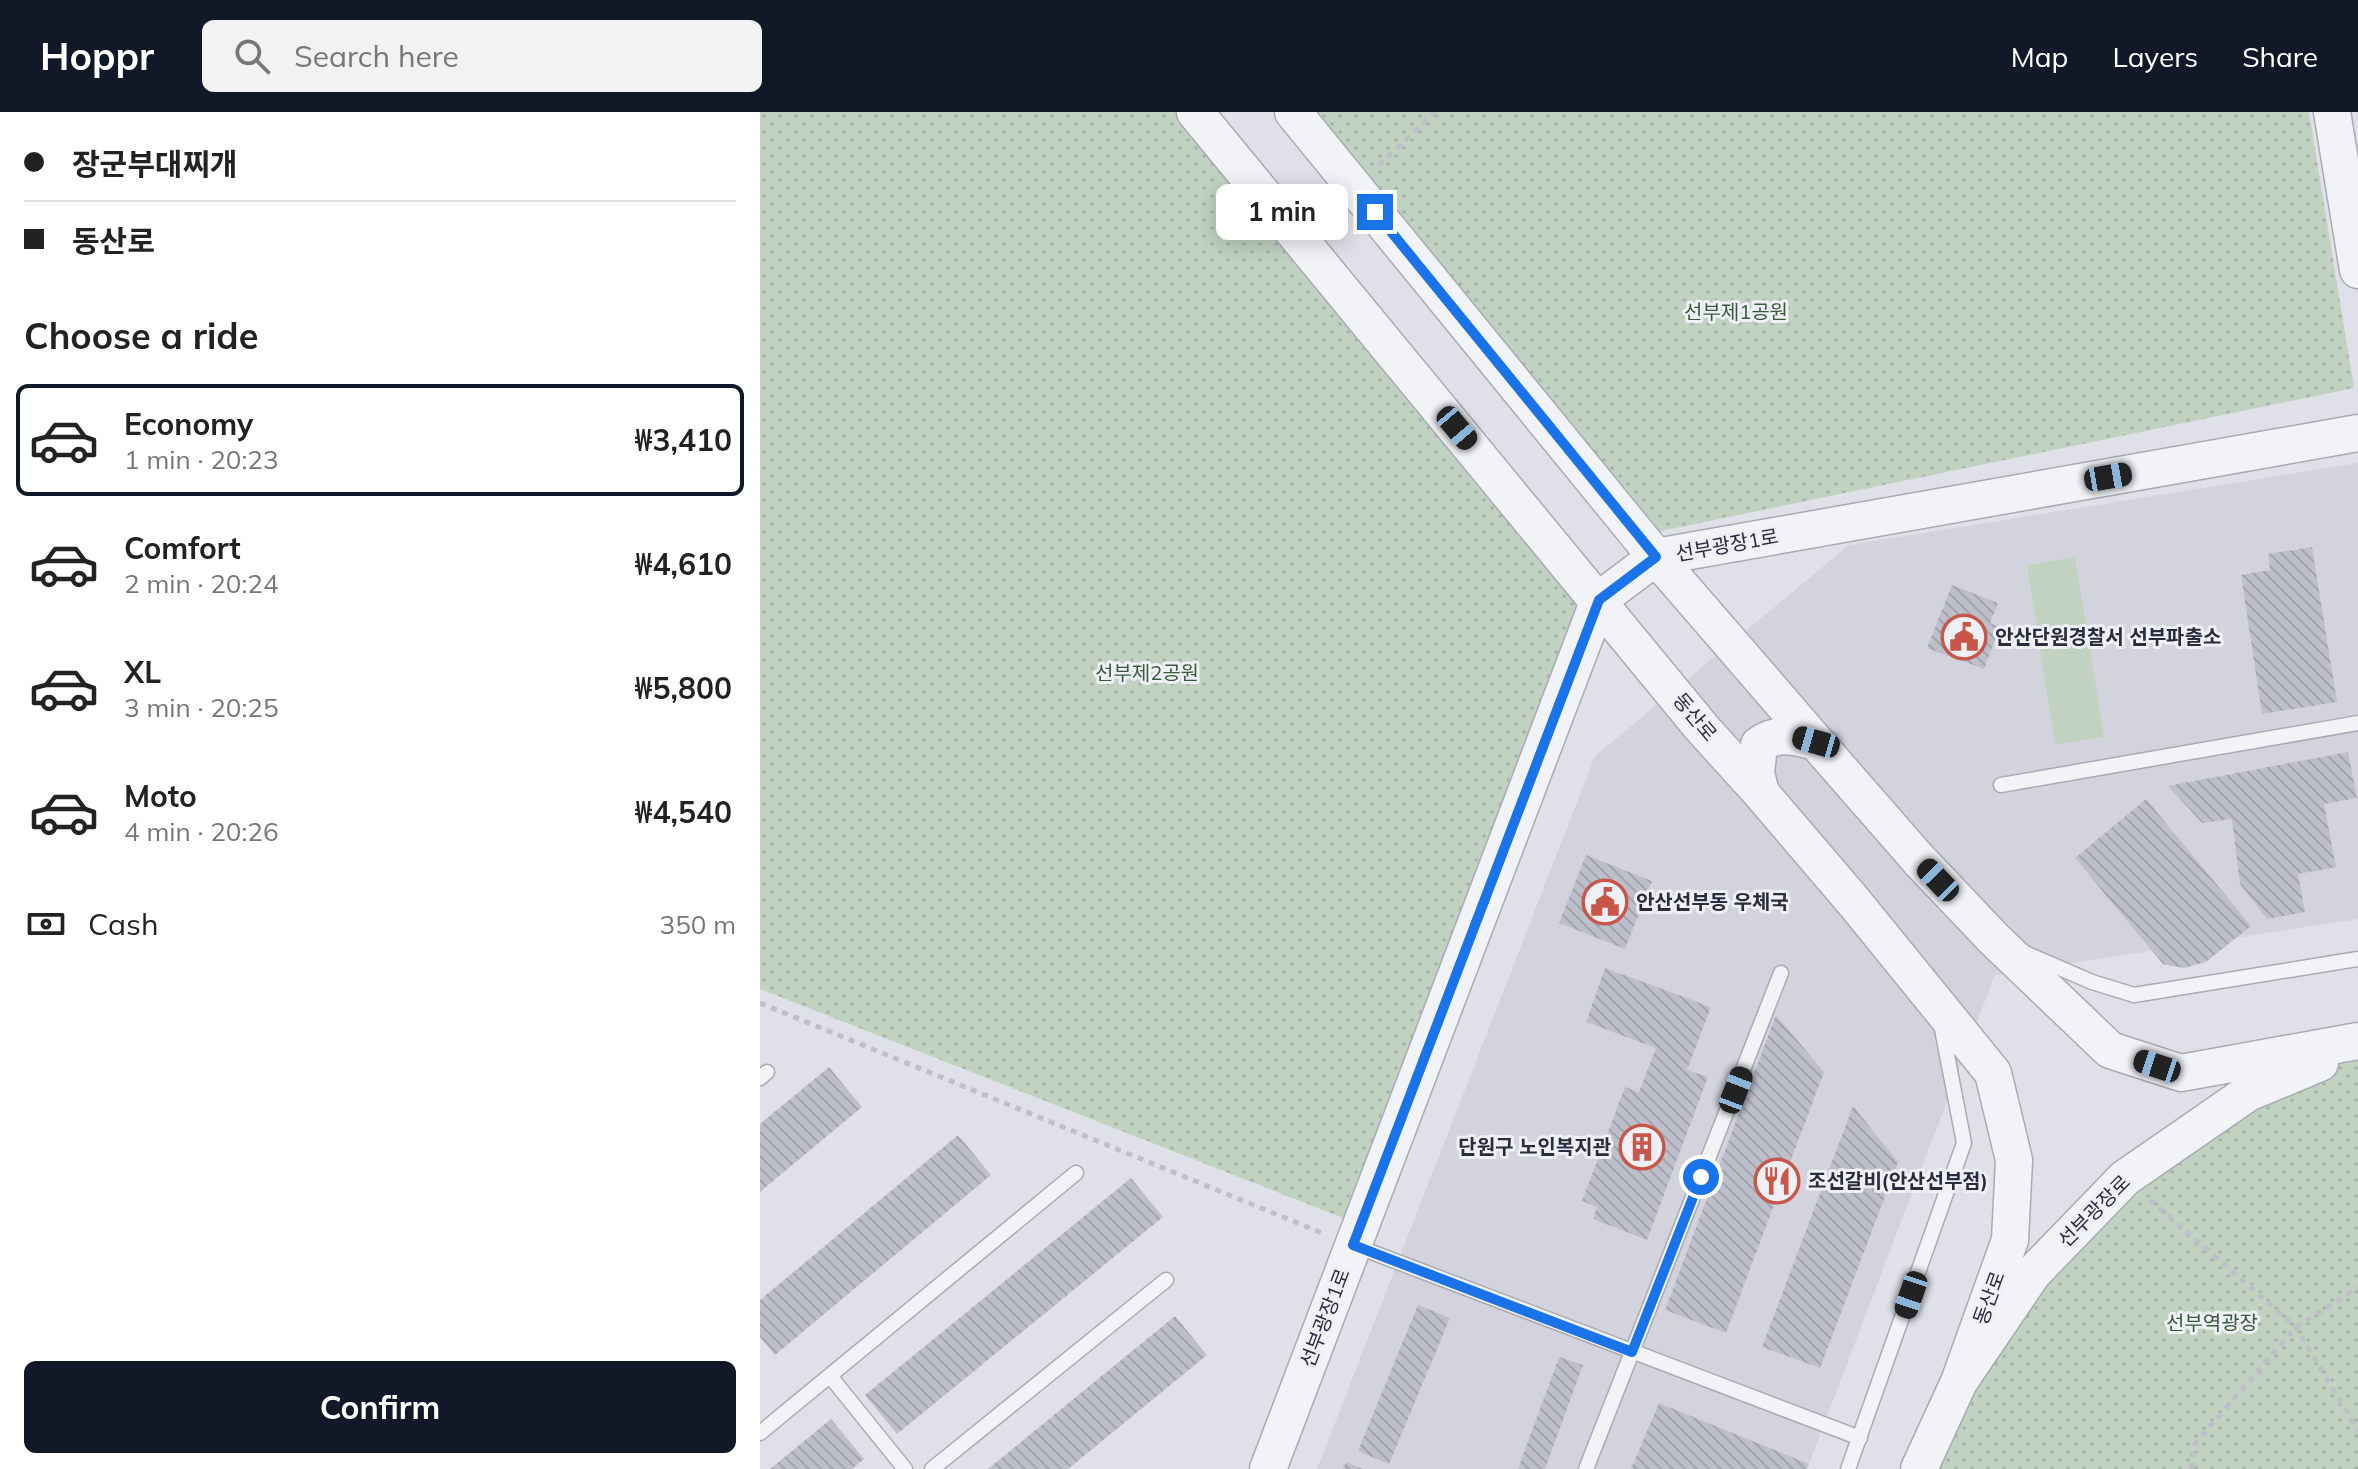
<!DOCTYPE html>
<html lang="en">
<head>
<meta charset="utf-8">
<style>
  :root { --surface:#fff; --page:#f2f2f2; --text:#222; --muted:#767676; --line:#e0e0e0; --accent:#111827 }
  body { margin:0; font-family:Mulish,"Noto Sans KR",sans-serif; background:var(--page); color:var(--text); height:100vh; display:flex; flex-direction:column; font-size:30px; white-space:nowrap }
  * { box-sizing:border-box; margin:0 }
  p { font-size:26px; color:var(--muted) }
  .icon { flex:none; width:44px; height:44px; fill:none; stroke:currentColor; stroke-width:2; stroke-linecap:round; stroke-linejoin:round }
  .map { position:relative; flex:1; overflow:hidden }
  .details { display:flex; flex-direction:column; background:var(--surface); width:760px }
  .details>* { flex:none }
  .banner { display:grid; align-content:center; height:176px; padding:0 24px; background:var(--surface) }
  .end { position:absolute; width:36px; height:36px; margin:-18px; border:10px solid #1a73e8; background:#fff; box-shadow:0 0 0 4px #fff }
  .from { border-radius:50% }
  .bubble { position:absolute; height:56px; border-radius:12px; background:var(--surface); box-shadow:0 4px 20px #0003; font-size:26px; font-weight:700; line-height:56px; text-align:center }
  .car { position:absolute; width:24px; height:48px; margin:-24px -12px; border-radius:10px; box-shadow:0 0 6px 2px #0007; background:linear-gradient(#222 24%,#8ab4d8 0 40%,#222 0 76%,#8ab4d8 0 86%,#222 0) }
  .banner b { display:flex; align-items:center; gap:28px; height:76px; font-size:30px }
  .banner b+b { border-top:2px solid var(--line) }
  .banner i { width:20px; height:20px; background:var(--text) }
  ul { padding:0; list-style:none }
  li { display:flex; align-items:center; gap:24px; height:112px; margin:0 16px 12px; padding:0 8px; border:4px solid transparent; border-radius:12px }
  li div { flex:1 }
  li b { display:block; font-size:30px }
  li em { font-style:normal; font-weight:700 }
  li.on { border-color:var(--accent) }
  li>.icon { width:72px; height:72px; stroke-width:1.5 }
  h2 { padding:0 24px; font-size:36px; line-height:96px }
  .pay { display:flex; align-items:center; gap:20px; height:88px; padding:0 24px; font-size:30px }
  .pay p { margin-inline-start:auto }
  .primary-button { display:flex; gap:16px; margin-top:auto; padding:16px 24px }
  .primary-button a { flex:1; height:92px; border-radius:12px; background:var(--accent); color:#fff; font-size:32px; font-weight:700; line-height:92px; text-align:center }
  header { display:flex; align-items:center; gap:48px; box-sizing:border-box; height:112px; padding:0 40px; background:var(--accent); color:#fff }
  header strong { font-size:38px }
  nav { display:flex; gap:44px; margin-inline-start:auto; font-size:28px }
  .search { width:560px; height:72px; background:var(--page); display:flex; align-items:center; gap:20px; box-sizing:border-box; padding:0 28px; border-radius:12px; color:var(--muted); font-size:30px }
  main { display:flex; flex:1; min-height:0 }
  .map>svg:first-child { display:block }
  .built { fill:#d2d3dd }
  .park { fill:url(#park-dots) }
  .pitch { fill:#c1d2c1 }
  .building { fill:url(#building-back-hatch) }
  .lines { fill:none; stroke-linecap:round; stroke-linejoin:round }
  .service-casing { stroke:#a9aab5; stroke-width:17 }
  .tertiary-casing { stroke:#a9aab5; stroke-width:39 }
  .path { stroke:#bebfc7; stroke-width:5; stroke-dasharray:6 6; stroke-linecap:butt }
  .service { stroke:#f2f3f7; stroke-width:14 }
  .tertiary { stroke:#f2f3f7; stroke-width:36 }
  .route { stroke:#1a73e8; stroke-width:10 }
  .labels { text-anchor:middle; stroke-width:6; stroke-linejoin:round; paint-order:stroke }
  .park-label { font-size:20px; fill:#375a39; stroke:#eff0f6 }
  .street-label { font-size:20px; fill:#292b3f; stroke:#eff0f6 }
  .poi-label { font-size:20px; font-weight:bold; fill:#292b3f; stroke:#eff0f6; text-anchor:start }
</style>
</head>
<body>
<header>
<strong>Hoppr</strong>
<div class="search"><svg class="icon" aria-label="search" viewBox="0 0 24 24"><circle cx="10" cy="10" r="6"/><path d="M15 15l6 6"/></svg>Search here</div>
<nav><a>Map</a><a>Layers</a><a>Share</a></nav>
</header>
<main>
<section class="details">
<div class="banner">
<b><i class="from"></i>장군부대찌개</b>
<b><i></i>동산로</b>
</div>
<h2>Choose a ride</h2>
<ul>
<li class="on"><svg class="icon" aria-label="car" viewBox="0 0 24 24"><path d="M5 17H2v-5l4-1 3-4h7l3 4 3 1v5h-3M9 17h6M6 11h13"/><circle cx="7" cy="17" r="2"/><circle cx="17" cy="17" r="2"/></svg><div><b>Economy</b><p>1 min · 20:23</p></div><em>₩3,410</em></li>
<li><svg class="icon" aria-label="car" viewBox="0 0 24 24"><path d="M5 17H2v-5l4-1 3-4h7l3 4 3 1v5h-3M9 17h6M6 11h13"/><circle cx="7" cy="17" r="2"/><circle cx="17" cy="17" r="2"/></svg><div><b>Comfort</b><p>2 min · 20:24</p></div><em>₩4,610</em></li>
<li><svg class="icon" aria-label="car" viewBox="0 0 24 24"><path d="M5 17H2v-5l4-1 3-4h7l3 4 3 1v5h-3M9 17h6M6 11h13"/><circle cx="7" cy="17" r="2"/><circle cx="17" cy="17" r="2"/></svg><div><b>XL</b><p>3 min · 20:25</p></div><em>₩5,800</em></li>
<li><svg class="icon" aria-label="car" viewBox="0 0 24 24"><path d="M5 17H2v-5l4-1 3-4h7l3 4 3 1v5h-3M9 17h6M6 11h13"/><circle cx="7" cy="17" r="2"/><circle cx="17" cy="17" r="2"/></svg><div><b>Moto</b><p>4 min · 20:26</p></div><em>₩4,540</em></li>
</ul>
<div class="pay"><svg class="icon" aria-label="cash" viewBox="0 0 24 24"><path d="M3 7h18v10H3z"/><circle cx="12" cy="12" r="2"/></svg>Cash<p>350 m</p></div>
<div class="primary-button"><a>Confirm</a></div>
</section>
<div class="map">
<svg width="1598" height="1357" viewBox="0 0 1598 1357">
  <defs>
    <pattern id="park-dots" width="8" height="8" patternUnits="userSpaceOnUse" patternTransform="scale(2)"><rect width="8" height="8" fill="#c1d2c1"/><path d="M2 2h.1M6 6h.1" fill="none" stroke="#a6b4a7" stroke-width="1.8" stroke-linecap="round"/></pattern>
    <pattern id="building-back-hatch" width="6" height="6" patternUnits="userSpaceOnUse" patternTransform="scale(2)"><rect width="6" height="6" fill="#bdbfcb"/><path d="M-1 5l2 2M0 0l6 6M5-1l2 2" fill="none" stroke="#a2a4af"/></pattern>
  </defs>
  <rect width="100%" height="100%" fill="#e0e1e8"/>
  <!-- built -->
  <path class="built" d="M1598 351V807L1235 863 1047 1357H557L835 644 1089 433Z"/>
  <!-- park -->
  <path class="park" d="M0 0H427L829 485 596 1111 0 877Z
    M549 0H1549L1594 276 896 420Z
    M1598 939V1357H1167L1260 1192 1426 1036Z"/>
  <!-- pitch -->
  <path class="pitch" d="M1315 445 1344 625 1295 633 1267 453Z"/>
  <!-- building -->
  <path class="building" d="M1552 435 1577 590 1502 602 1481 463 1510 458 1508 442Z
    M1192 473 1238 491 1230 511 1240 515 1224 557 1167 536Z
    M1588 640 1597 686 1564 692 1576 755 1538 762 1545 800 1507 807 1480 772 1472 707 1442 711 1408 674Z
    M1386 687 1491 814 1446 850 1424 856 1403 852 1315 746Z
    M826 743 892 769 865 837 799 811Z
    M845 856 951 895 927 958 948 965 887 1128 833 1107 837 1095 822 1089 865 975 879 980 896 936 826 910Z
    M1016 903 1064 960 966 1221 905 1198Z
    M69 955 102 995 0 1080V1012Z
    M1093 994 1138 1050 1060 1256 1002 1235Z
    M198 1023 231 1063 15 1243 0 1225V1188Z
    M371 1066 403 1105 137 1322 105 1283Z
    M658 1193 690 1206 629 1352 598 1339Z
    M415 1204 447 1243 308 1357H228Z
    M799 1245 823 1253 785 1357H758Z
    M899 1291 1049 1352 1047 1357H871Z
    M71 1307 104 1347 92 1357H10Z
    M586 1350 603 1357H583Z"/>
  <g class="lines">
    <!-- service casing -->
    <g class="service-casing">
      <path id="service" d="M1241 673 1598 611
        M1265 841 1332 870 1374 883 1598 847
        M0 966 7 960
        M593 1133 1100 1326
        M70 1264 145 1357
        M0 1321 316 1061
        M172 1357 406 1168
        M826 1357 1021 861
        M1088 1357 1204 1031 1181 912"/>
    </g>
    <!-- tertiary casing -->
    <g class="tertiary-casing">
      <path id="tertiary" d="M435 0 942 616 1001 681 1094 790 1233 961 1254 1048 1250 1128 1199 1270
        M533 0 896 445 1056 630 1159 748 1234 827 1350 938 1421 961 1598 929
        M1572 0 1598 158
        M1001 681 996 661 999 633C1017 619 1036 625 1056 630
        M508 1357 839 488 896 445 1598 321
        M1159 1357 1199 1270 1273 1161 1365 1066 1488 981 1560 951"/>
    </g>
    <!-- path -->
    <path class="path" d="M619 53 675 0
      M0 891 562 1121
      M1390 1088 1536 1215 1598 1319
      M1431 1357 1434 1333 1536 1215 1598 1176"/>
    <!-- service -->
    <use href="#service" class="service"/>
    <!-- tertiary -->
    <use href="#tertiary" class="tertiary"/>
  </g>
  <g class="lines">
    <!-- route -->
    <path class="route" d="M615 100 896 445 839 488 593 1133 872 1240 941 1065"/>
  </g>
  <!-- icons -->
  <defs>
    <g id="civic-ring" transform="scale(2.3)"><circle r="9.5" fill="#eff0f6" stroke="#c8574a" stroke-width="1.5"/><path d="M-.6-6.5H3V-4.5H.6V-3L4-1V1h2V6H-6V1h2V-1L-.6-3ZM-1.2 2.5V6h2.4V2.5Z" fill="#c8574a"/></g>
    <g id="building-ring" transform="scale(2.3)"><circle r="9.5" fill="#eff0f6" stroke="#c8574a" stroke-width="1.5"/><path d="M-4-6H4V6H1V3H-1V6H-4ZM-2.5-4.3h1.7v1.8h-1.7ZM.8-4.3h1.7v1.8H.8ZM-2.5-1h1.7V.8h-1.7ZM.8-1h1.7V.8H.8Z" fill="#c8574a"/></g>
    <g id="restaurant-ring" transform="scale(2.3)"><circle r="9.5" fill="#eff0f6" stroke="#c8574a" stroke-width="1.5"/><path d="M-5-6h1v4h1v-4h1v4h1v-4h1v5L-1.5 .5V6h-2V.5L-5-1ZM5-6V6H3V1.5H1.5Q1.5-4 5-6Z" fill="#c8574a"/></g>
  </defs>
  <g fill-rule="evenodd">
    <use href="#civic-ring" x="1204" y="525"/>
    <use href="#civic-ring" x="845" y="790"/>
    <use href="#building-ring" x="882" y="1035"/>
    <use href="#restaurant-ring" x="1017" y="1069"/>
  </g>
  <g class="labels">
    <!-- park labels -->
    <g class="park-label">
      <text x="976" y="207">선부제1공원</text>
      <text x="387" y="568">선부제2공원</text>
      <text x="1452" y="1218">선부역광장</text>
    </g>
    <!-- street labels -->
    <g class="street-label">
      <text transform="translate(967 433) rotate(-10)" y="7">선부광장1로</text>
      <text transform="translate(935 605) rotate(50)" y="7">동산로</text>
      <text transform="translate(1334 1099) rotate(-45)" y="7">선부광장로</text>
      <text transform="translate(1229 1186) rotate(-70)" y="7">동산로</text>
      <text transform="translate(565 1206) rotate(-69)" y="7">선부광장1로</text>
    </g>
    <!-- poi labels -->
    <g class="poi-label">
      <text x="1235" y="532">안산단원경찰서 선부파출소</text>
      <text x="876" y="797">안산선부동 우체국</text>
      <text x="851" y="1042" text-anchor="end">단원구 노인복지관</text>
      <text x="1048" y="1076">조선갈비(안산선부점)</text>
    </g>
  </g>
</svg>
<i class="end from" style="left:941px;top:1065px"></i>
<i class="end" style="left:615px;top:100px"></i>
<div class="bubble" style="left:456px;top:72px;width:132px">1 min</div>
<i class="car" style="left:697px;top:316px;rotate:140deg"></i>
<i class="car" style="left:1348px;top:365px;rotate:80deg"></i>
<i class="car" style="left:1056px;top:630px;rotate:286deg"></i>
<i class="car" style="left:1178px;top:768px;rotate:316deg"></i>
<i class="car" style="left:1397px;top:954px;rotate:288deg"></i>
<i class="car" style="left:976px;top:978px;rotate:21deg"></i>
<i class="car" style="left:1151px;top:1183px;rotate:199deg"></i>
</div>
</main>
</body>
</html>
